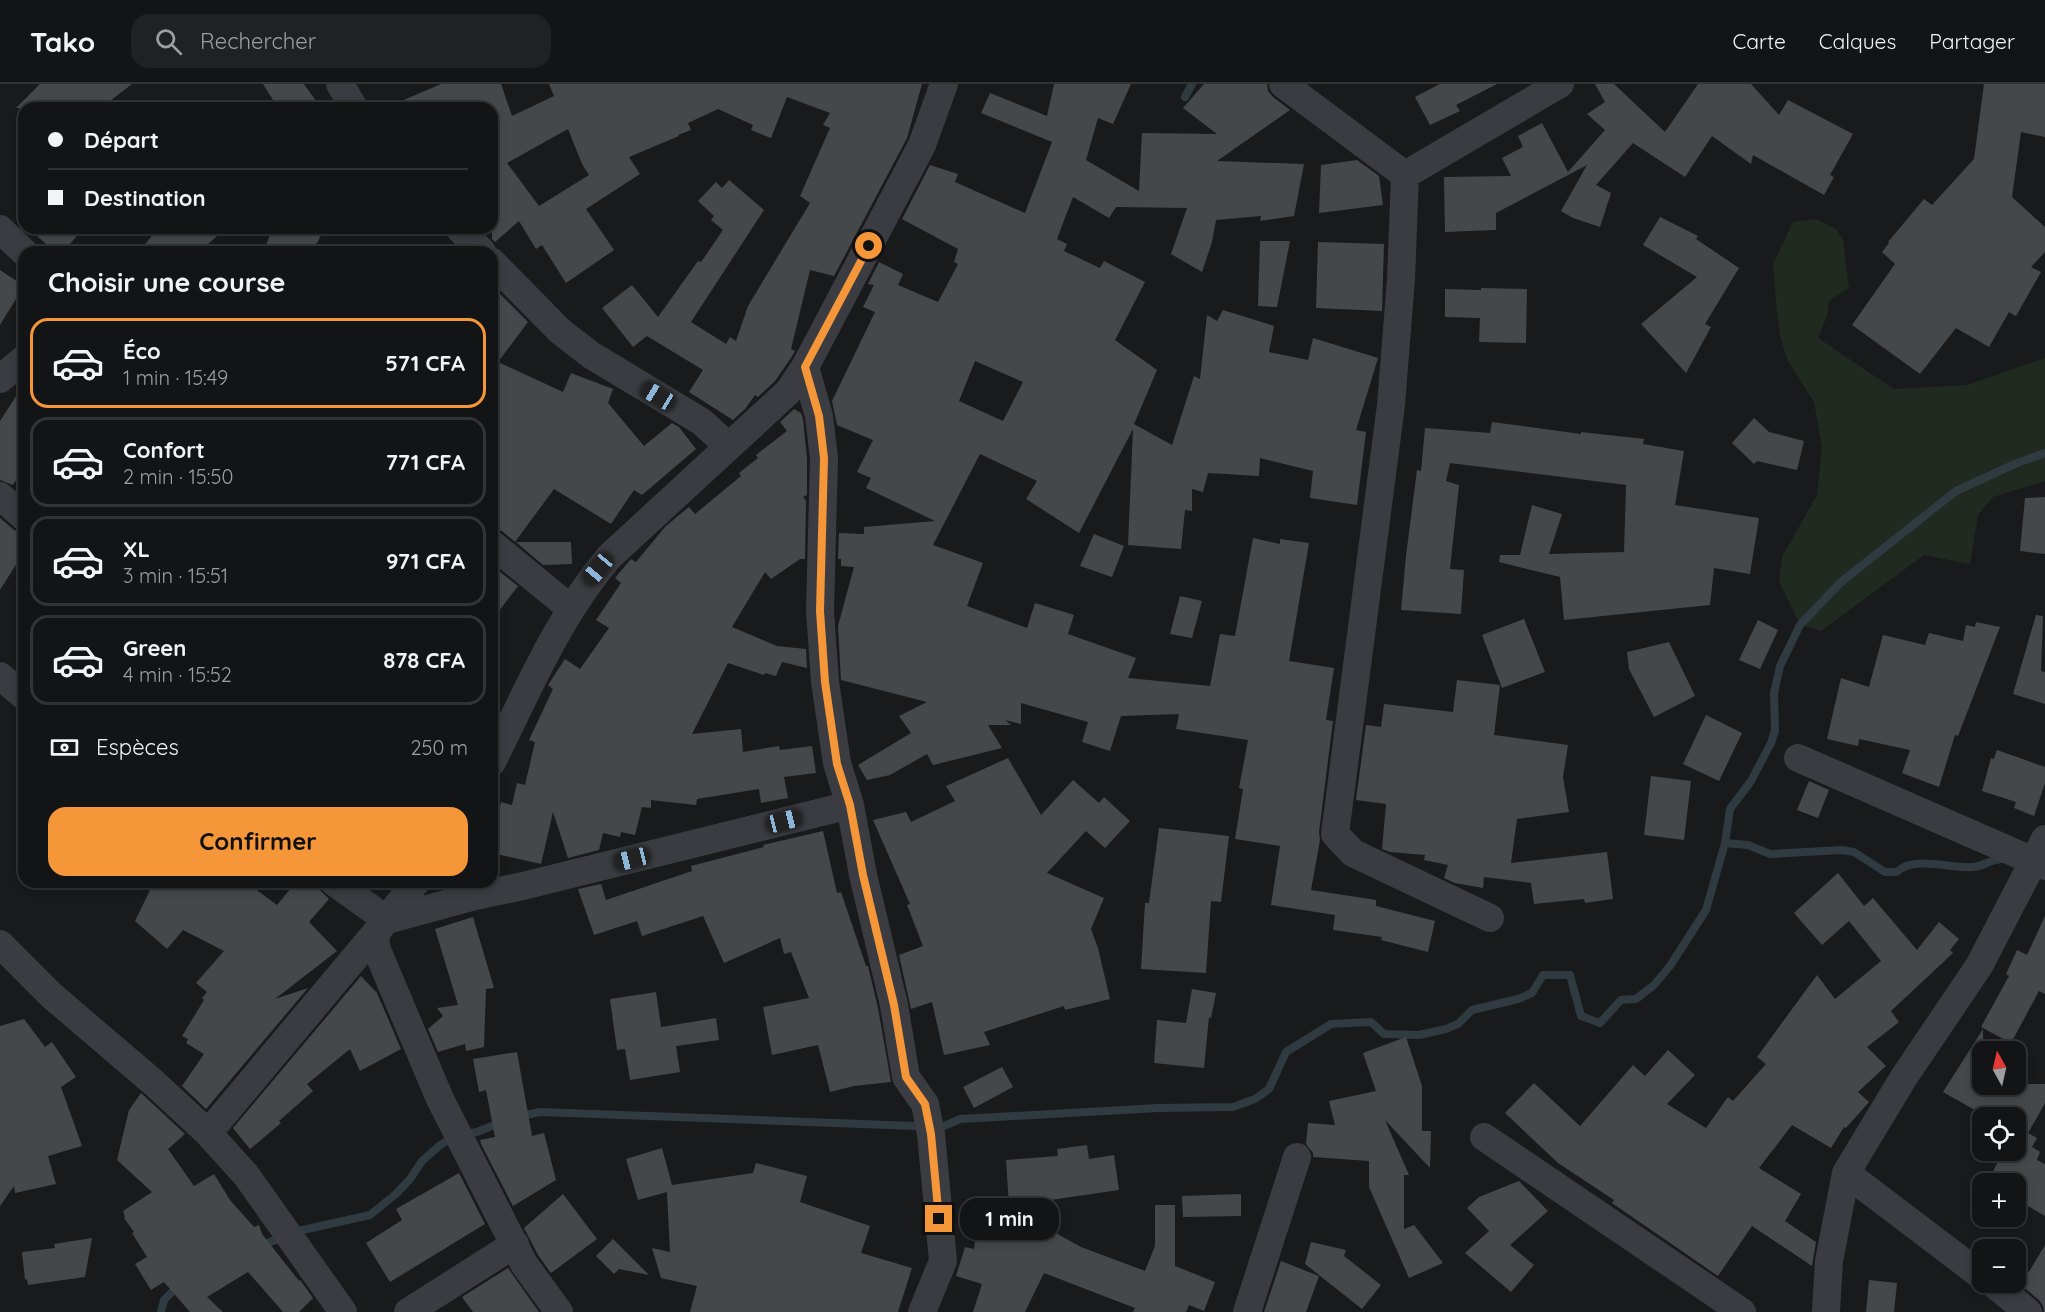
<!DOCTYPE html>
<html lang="fr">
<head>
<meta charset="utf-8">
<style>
  :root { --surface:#131415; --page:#202122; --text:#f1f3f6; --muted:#9d9ea0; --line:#323334; --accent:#f59638 }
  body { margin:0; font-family:Quicksand,sans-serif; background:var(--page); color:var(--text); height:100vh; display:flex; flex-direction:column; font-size:22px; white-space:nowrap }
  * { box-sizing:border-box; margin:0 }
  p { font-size:20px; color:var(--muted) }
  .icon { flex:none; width:33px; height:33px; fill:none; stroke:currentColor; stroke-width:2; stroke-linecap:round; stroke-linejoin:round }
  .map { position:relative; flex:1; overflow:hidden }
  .side { position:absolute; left:18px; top:162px; width:480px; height:642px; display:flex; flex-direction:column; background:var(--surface); border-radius:18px; box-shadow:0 3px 9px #0003,0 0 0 2px var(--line) }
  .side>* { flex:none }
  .top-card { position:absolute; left:18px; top:18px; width:480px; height:132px; border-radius:18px; box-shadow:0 3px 9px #0003,0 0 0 2px var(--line); display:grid; align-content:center; height:132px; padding:0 30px; background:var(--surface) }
  .needle { width:39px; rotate:352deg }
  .buttons { position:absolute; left:1972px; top:957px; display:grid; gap:12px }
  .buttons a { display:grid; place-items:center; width:54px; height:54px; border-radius:12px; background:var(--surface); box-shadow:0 3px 9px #0003,0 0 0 2px var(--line); font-size:30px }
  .end { position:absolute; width:27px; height:27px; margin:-14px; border:8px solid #f59638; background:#111; box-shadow:0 0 0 3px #111 }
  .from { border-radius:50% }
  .bubble { position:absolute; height:42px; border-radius:18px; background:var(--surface); box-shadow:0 3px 9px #0003,0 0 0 2px var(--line); font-size:20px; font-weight:700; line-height:42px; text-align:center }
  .car { position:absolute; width:18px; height:36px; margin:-18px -9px; border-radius:8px; box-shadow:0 0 4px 2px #0007; background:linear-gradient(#222 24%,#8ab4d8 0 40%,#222 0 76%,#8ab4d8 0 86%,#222 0) }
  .top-card b { display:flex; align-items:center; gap:21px; height:57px; font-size:22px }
  .top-card b+b { border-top:2px solid var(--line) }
  .top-card i { width:15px; height:15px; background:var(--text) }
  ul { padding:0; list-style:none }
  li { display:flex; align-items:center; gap:18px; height:90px; margin:0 12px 9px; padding:0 18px; border:3px solid var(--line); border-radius:18px }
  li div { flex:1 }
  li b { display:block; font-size:22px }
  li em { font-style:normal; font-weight:700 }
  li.current { border-color:var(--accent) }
  li>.icon { width:54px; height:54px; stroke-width:1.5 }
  h2 { padding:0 30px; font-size:27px; line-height:72px }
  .pay { display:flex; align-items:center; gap:15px; height:66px; padding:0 30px; font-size:22px }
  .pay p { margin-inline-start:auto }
  .button { display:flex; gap:12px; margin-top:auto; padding:12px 30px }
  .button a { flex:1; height:69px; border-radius:18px; background:var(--accent); color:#111; font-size:24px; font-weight:700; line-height:69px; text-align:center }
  header { display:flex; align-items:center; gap:36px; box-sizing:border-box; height:84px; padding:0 30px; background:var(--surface); border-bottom:2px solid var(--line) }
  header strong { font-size:28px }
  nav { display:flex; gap:33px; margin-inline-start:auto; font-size:21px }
  .search { width:420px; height:54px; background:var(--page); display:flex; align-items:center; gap:15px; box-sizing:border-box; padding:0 21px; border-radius:18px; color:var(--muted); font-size:22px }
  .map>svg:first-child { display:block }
  .green { fill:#212a21 }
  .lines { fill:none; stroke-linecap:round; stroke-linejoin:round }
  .stream { stroke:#2f3b40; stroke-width:8 }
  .building { fill:#45484b; fill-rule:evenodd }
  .street { stroke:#3a3c41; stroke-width:28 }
  .route { stroke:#f59638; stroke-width:8 }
</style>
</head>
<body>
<header>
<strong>Tako</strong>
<div class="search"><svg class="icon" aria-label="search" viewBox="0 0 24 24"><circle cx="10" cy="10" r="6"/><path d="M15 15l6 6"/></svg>Rechercher</div>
<nav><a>Carte</a><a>Calques</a><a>Partager</a></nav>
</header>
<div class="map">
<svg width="2045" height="1228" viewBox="0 0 2045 1228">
  <rect width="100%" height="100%" fill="#191a1c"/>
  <!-- green -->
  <path class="green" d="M1816 135 1836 145 1843 155 1849 204 1829 217 1827 232 1818 254 1894 305 1967 301 2045 274V397L1993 413 1978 431 1970 480 1924 471 1821 547 1800 541 1779 497 1782 473 1817 411 1822 364 1814 318 1787 275 1780 251 1777 227 1773 180 1793 138Z"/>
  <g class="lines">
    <!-- stream -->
    <path class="stream" d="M1185 13 1192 0
      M1725 759 1748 761 1770 770 1842 766 1854 768 1885 788H1897C1914 771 1951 785 1972 783 1984 783 1991 774 2004 775
      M517 1033 540 1028 942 1043 960 1035 1158 1024 1233 1023 1255 1015 1269 1005 1286 968 1331 940 1371 938 1384 950 1419 951 1446 945 1458 940 1472 926 1518 915 1532 909 1543 891H1570L1581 932 1600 939 1621 916 1636 915 1654 901 1670 882 1706 826 1725 759 1730 725 1751 697 1771 659 1775 647 1774 609 1780 582 1800 541 1841 498 1956 407 2017 379 2045 369
      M260 1162 298 1147 370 1131 396 1110 410 1095 422 1077 439 1062 454 1052 477 1048 502 1038
      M161 1228 164 1216 179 1201"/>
  </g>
  <!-- building -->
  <path class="building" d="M40 0H132L101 24H16Z
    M263 0H304L321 24H278Z
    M441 0H501L512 32 554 12 549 0H922L907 54 834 192 810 186 791 265 795 267 791 274 775 297 758 313 755 311 745 325 733 336 689 308 703 286 647 252 633 263 602 224 632 201 658 233 698 177 701 178 723 146 711 136 714 132 698 117 716 98 722 104 729 96 764 126 691 238 726 260 730 253 736 257 748 222 810 119 800 112 830 44 823 41 830 29 787 13 771 54 751 46 753 41 718 25 688 39 691 46 678 51 679 52 629 73 640 90 586 125 614 166 566 199 542 161 536 165 519 137 495 158 492 155V24H385ZM568 45 582 80 589 91 539 122 507 79Z
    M1054 0H1131L1113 40 1098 34 1086 76 1139 107 1142 49 1217 50 1183 24 1204 0H1267L1268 7 1273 13 1290 26 1217 77 1304 80 1294 132 1260 137 1261 132 1216 136 1212 158 1202 188 1171 170 1187 124 1116 123 1109 134 1073 113 1057 155 1067 160 1064 167 1100 184 1104 177 1145 198 1115 256 1157 286 1134 340 1172 361 1194 292 1200 295 1207 231 1217 237 1223 226 1274 242 1269 268 1308 276 1313 254 1378 274 1356 346 1366 348 1357 421 1310 414 1313 387 1260 374 1259 392 1208 389 1203 408 1192 405V427L1185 426 1181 465 1128 461 1133 345 1079 449 1026 415 1037 397 980 370 933 461 983 479 967 522 1027 544 1035 519 1074 531 1068 550 1136 574 1128 594 1210 602 1220 550 1235 552 1253 454 1280 460V455L1309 459 1289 577 1334 584 1326 636 1333 637 1319 748 1320 756 1311 806 1376 816V822L1435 837 1428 868 1381 856 1382 853 1333 846 1335 831 1271 821 1280 762 1235 755 1243 705 1239 704 1248 656 1176 645 1179 630 1121 632 1110 667 1082 658 1088 638 1021 619V640L1005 636 1011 641H988L1002 664 933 681 927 670 890 691 867 696 858 681 911 649 899 632 927 618 841 596 838 542 854 483 841 482V475H838L839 449 864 450V443L935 437 866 404 871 394 857 388 873 356 837 341 832 317 875 228 863 223 874 201 868 200 879 178 903 190 898 201 938 218 958 180 954 178 958 165 902 135 930 81 958 90 955 98 1025 129 1052 58 981 29 990 9 1047 32ZM975 277 1023 298 1003 337 959 317Z
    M1440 0H1497L1456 21 1460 27 1430 41 1415 13Z
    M1595 0H1614L1665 48 1698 0H1751L1779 31 1788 16 1853 50 1830 91 1834 93 1824 111 1753 71 1751 80 1712 52 1685 93 1633 59 1596 101 1611 109 1600 143 1573 134 1561 127 1587 81 1496 129V146L1445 148 1444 93 1511 92 1502 74 1523 63 1518 52 1542 39 1568 88 1605 46 1587 30 1605 18Z
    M1984 0H2045V53L2021 48 2012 113 2045 143V168L2031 183 2041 188 2016 232 2009 228 1989 263 1956 244 1920 290 1852 241 1895 180 1882 168 1889 159 1888 158 1924 115 1932 121 1974 75Z
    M1357 76 1379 92 1383 121 1319 129 1321 81Z
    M1660 133 1698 152 1696 155 1739 184 1705 240 1711 243 1686 289 1641 240 1697 193 1643 161Z
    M28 144H84L63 168H55Z
    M158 144H226L199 168H139Z
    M273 144H325L312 168H263Z
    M1260 157H1290L1277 223 1258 222Z
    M1318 158 1384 160 1382 227 1316 224Z
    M0 186 24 202 0 241Z
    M492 202 528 238 498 278 563 308 571 289 613 305 608 319 644 362 672 339 679 343 696 365 642 411 634 406 611 440 554 405 515 458 502 447 492 444Z
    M1481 204 1527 205 1526 259 1479 258 1480 234 1445 233V205L1481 206Z
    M24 300V383L13 401 0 396V337Z
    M794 325 801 329 803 335 807 375V411L803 413 806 417 805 475H800L771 495 765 488 732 543 777 562 806 565 807 584 782 578 776 592 765 589 764 591 728 579 692 650 741 645 743 668 779 662 780 666 812 662 816 689 784 693 788 714 761 719 759 705 697 715 696 721 651 716V724L642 723 635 751 621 748 620 753 603 749 599 766 568 774 553 728 541 780 492 769V757L501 718 512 721 517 699 525 701 535 658 529 656 553 605 548 601 565 575 580 585 609 544 596 536 621 499 615 494 631 475 636 478 665 443 679 431 689 423 695 430 741 392 739 389 758 374 756 371 787 347 780 338Z
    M1754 334 1769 348 1804 357 1797 386 1757 377 1754 380 1732 359Z
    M1492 338 1581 350V348L1644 355 1643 360 1684 367 1675 421 1759 434 1750 490 1714 484 1710 521 1564 536 1560 493 1499 478 1500 471H1520L1532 421 1562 430 1549 470 1624 468 1626 401 1450 379 1446 397 1459 401 1450 485 1464 486 1461 530 1401 526 1406 472 1417 386 1421 387 1425 344 1490 349Z
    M2045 413V470L2020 467 2025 414Z
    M0 434 14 446 24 449V468L0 506Z
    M1094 450 1124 462 1112 493 1080 482Z
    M516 458H571L572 480 543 481Z
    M496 485 518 502 492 536V490Z
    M1180 512 1202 517 1192 554 1170 550Z
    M2036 531 2043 532 2041 587 2045 588V620L2013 610Z
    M1524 535 1545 588 1502 604 1482 551Z
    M1758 536 1778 546 1760 585 1739 576Z
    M1976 538 2000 543 1958 652 1955 651 1939 703 1902 689 1910 666 1859 655 1858 662 1827 655 1841 594 1869 603 1883 551 1925 561 1929 549 1963 557 1966 541 1975 543Z
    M1669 558 1695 612 1654 633 1629 585 1627 568Z
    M1457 596 1500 601 1494 651 1568 661 1563 693 1569 728 1517 735 1511 779 1607 768 1613 815 1585 819 1584 815 1534 820 1531 799 1484 793 1483 804 1455 799 1444 794 1448 781 1424 776 1425 771 1390 768 1382 765 1386 720 1356 716 1366 641 1381 643 1384 620 1453 628Z
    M1706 631 1742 649 1719 697 1683 680Z
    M1997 666 2045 683V699L2034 732 2014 724 2016 718 1982 707 1991 674 1994 675Z
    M1008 674 1041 731 1073 696 1099 719 1104 713 1130 737 1105 764 1086 747 1047 789 1104 814 1091 845 1098 864 1110 915 1065 926 1064 922 984 948 990 961 944 971 932 918 911 925 899 871 923 862 907 821 910 820 873 736 906 728 911 738 955 717 946 702Z
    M1651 692 1691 697 1684 756 1644 751Z
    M1809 697 1829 706 1818 734 1797 726Z
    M1159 744 1229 752 1221 818 1211 817 1206 889 1141 885 1145 819H1149Z
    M823 747 837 809 841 808 866 882H868L878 924 891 998 854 1002 830 1008 818 961 772 971 763 923 809 914 791 868 784 870 780 854 724 879 703 832 642 852 637 837 594 851 578 805 601 800 606 816 692 787 691 782 764 763 763 761Z
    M1838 789 1864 822 1873 814 1917 866 1939 838 1959 855 1950 866 1953 869 1891 927 1899 938 1867 963 1886 982 1858 1008 1869 1018 1846 1044 1844 1043 1831 1064 1792 1041 1759 1084 1801 1110 1785 1137 1816 1158 1812 1182 1752 1142 1718 1192 1612 1119 1614 1116 1558 1079 1505 1029 1534 999 1580 1042 1633 981 1645 992 1668 966 1695 991 1667 1020 1706 1044 1728 1013 1733 1017 1766 980 1757 973 1817 891 1835 915 1881 877 1849 837 1822 861 1794 829Z
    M154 798H246L277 821 296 798H318L319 805 329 815 309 838 337 867 275 915 308 904 206 1025 182 1002 204 970 186 959 188 955 182 952 204 916 202 914 207 908 196 899 224 867 183 846 167 865 135 837Z
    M2045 832V910L2039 907 2011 959 1981 943 2009 892 2006 890 2017 866 2027 871Z
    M473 833 494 904 486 905 484 963 466 967 465 960 438 968 428 945 443 932 437 924 458 921 435 845Z
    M361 892 377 909 401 965 360 987 350 965 307 1000 313 1007 279 1037 281 1039 250 1065 233 1044Z
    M1192 905 1216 909 1211 934 1209 933 1204 984 1154 979 1157 936 1186 939Z
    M656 908 661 943 716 934 719 956 676 962 680 988 630 996 625 965 617 966 610 915Z
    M24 935 45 963 52 958 76 993 61 1003 82 1062 48 1072 56 1100 15 1109 14 1102 0 1122V942Z
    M1983 945V1000H2045V1019L2028 1049 2037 1054 2032 1063 2040 1068 2037 1076 2045 1080V1132L2016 1115V1100L1988 1098 2002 1069 1997 1066H2016V1034H1989L1943 1008Z
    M1406 953 1422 1002V1047H1431L1430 1084 1385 1036 1409 1091H1404V1145L1414 1141 1443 1179 1409 1194 1369 1103V1077L1313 1073V1069L1306 1060 1308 1039 1335 1041 1329 1017 1376 1007 1363 969Z
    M517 968 532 1052 544 1049 556 1096 513 1122 481 1060 480 1056 495 1053 486 1006 479 1008 473 975Z
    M1002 983 1013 1003 974 1024 963 1003Z
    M141 1009 185 1050 168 1065 194 1102 214 1090 230 1116 254 1143 259 1141 262 1150 299 1197 300 1196 313 1214 299 1228H283L248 1188 207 1213 223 1228H190L164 1198 151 1206 135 1180 147 1173 132 1149 134 1148 124 1134 125 1133 123 1127 152 1108 117 1076 129 1026Z
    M1087 1061 1089 1075 1114 1071 1119 1106 1009 1122 1006 1076 1058 1072 1057 1065Z
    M662 1064 672 1101 753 1089 756 1079 807 1092 800 1118 870 1142 861 1169 912 1184 898 1228H690L697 1202 661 1194 652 1164 670 1168 667 1108 638 1116 626 1075Z
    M459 1089 485 1140 390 1198 366 1159 402 1136 396 1125Z
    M1519 1097 1548 1127 1510 1161 1534 1181 1511 1208 1465 1169 1489 1147 1467 1124 1479 1113Z
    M563 1110 597 1155 551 1189 538 1171 524 1144Z
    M1241 1110V1132L1183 1133 1182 1112Z
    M1155 1121H1175V1182L1215 1198 1204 1227 1189 1221 1186 1228H1133L1135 1224 1044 1189 1025 1228H973L982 1200 956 1192 965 1163 974 1165 977 1144 1011 1149 1009 1123 1081 1163 1145 1187 1155 1162Z
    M92 1154 85 1193 28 1201 27 1195 25 1196 22 1168 55 1164 54 1160Z
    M613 1155 649 1191 619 1185 614 1190 596 1172Z
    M1311 1158 1346 1166 1344 1172 1381 1201 1362 1225 1305 1180Z
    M2045 1161V1228H2044L2043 1222 2039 1216 2021 1201Z
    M1281 1177 1319 1192 1306 1228H1264Z
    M508 1184 539 1228H473L462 1213Z
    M1869 1196 1897 1199 1894 1228H1866Z"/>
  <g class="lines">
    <!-- street -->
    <path class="street" d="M340 0 354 24
      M1283 0 1405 91 1401 195 1391 321 1335 750 1353 769 1490 834
      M1405 91 1560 0
      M459 144 482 168
      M0 145 24 168
      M492 178 560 247 591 271 702 338 728 362
      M805 283 819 332 824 374 820 527 825 598 837 679 850 721 863 791 894 921 906 993 925 1020 931 1050 943 1177 922 1228
      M0 295 24 275
      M0 412 24 433
      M492 460 570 524
      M0 592 24 612
      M1798 674 2045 782
      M492 678C527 608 558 533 609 473L788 308 805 283 922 61 944 0
      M334 798 387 836 475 812 523 802 850 721
      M416 798 378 846 375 855 377 866 440 1015 524 1180 559 1228
      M0 860 51 911 154 999 208 1049 246 1091 343 1228
      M208 1049 378 846
      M1484 1053 1742 1228
      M1846 1089 1983 1193
      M1991 1198 2028 1228
      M408 1228 515 1160
      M1247 1228 1297 1073
      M1826 1228 1829 1177 1846 1089 1904 993 1979 882 2045 755"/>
  </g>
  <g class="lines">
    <!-- route -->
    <path class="route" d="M869 162 805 283 819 332 824 374 820 527 825 598 837 680 850 721 863 791 894 921 906 993 925 1020 931 1050 939 1135"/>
  </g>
</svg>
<div class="buttons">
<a><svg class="needle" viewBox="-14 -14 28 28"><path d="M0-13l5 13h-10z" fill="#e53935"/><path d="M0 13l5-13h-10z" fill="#9d9ea0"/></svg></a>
<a><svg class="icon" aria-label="locate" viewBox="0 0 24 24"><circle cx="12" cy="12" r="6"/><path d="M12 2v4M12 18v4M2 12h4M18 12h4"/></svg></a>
<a>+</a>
<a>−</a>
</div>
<i class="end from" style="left:869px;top:162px"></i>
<i class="end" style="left:939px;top:1135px"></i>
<div class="bubble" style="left:960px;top:1114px;width:99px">1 min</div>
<i class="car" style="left:658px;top:312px;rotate:301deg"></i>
<i class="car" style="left:598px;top:485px;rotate:220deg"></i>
<i class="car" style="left:784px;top:737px;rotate:76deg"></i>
<i class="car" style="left:632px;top:775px;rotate:256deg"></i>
<div class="top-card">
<b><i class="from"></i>Départ</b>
<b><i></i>Destination</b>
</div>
<section class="side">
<h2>Choisir une course</h2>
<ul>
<li class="current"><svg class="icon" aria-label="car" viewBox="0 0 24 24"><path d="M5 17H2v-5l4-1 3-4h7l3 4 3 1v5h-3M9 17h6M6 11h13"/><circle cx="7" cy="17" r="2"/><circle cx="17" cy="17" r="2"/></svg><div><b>Éco</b><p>1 min · 15:49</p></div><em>571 CFA</em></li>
<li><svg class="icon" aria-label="car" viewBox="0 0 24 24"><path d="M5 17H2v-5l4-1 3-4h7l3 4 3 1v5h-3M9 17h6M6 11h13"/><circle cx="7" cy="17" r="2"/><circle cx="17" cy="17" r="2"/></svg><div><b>Confort</b><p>2 min · 15:50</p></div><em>771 CFA</em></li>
<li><svg class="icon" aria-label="car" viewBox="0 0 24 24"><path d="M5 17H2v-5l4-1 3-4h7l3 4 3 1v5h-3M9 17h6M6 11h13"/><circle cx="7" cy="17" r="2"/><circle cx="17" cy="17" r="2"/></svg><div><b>XL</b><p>3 min · 15:51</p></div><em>971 CFA</em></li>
<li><svg class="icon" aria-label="car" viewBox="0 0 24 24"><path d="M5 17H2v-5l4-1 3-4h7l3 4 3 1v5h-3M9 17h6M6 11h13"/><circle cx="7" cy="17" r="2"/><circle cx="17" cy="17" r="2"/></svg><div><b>Green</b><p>4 min · 15:52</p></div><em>878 CFA</em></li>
</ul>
<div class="pay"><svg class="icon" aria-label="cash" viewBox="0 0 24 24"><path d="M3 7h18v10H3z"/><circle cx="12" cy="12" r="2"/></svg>Espèces<p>250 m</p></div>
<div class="button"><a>Confirmer</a></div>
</section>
</div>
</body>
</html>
